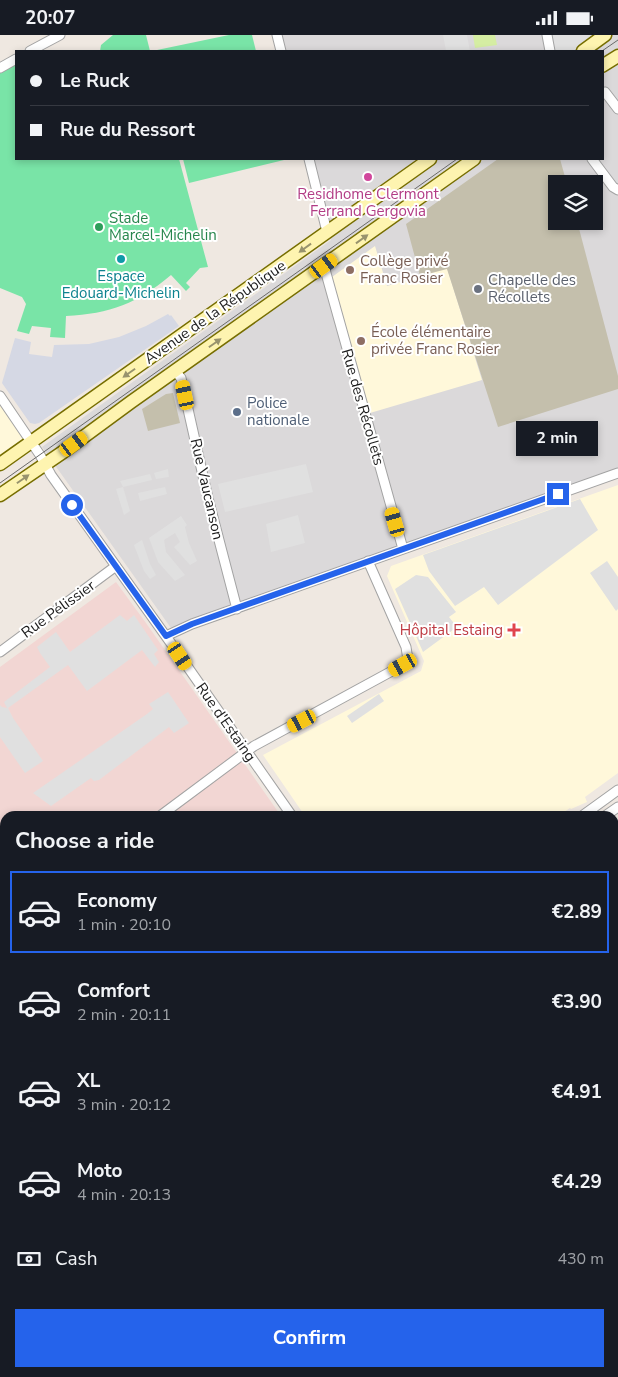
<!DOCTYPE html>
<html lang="en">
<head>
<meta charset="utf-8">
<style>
  :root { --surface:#171b24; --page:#20242c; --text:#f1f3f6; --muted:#9ea1a6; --line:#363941; --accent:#2563eb }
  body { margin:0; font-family:"Nunito Sans",sans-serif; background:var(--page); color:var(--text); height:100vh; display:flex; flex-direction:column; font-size:19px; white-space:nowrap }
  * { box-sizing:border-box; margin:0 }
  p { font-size:16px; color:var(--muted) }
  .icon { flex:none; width:28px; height:28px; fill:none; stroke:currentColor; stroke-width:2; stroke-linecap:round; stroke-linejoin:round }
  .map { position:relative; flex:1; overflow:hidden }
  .drawer { position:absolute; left:0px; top:776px; width:619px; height:566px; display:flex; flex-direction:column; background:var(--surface); border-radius:15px 15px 0 0; box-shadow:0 2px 8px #0003 }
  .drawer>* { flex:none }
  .hud { position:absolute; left:15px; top:15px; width:589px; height:110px; border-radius:0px; box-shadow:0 2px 8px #0003; display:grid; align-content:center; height:110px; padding:0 15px; background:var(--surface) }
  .controls { position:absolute; left:548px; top:140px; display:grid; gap:10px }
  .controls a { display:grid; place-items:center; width:55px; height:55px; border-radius:0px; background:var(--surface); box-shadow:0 2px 8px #0003; font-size:25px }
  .end { position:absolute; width:22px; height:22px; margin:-11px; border:6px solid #2563eb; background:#fff; box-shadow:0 0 0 2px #fff }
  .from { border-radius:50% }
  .bubble { position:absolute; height:35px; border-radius:0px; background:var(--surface); box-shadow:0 2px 8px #0003; font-size:16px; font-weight:700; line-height:35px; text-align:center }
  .car { position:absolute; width:15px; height:30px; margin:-15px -8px; border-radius:6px; box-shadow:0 0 4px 1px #0007; background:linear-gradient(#f5c518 24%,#345 0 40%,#f5c518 0 76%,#345 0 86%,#f5c518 0) }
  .hud b { display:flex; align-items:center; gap:18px; height:48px; font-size:19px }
  .hud b+b { border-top:1px solid var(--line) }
  .hud i { width:12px; height:12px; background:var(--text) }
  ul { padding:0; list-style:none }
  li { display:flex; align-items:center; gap:15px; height:82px; margin:0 10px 8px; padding:0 5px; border:2px solid transparent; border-radius:0px }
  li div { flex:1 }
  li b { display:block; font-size:19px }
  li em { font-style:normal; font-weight:700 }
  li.current { border-color:var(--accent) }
  li>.icon { width:45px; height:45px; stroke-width:1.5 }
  h2 { padding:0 15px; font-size:22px; line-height:60px }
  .pay { display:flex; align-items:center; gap:12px; height:55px; padding:0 15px; font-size:19px }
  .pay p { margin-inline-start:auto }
  .action { display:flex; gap:10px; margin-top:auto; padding:10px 15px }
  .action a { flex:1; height:58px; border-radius:0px; background:var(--accent); color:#fff; font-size:20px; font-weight:700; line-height:58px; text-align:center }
  .status { display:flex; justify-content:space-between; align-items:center; height:35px; padding:0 25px; background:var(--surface); direction:ltr }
  .status svg { height:14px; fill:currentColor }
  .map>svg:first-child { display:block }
  .residential { fill:#dbd9da; fill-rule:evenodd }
  .commercial { fill:#f1cfd4 }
  .industrial { fill:#e8d3e8 }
  .education { fill:#fff8da }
  .military { fill:#f2d6d3 }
  .construction { fill:#c4bfac }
  .grass { fill:#d5eda3 }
  .pitch { fill:#79e4a7 }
  .parking { fill:#e0e0e0 }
  .plaza { fill:#d5d8e4 }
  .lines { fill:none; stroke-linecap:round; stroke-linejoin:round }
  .street-casing { stroke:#a3a3a3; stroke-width:11 }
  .secondary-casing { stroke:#776e00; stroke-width:15 }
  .street { stroke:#fff; stroke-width:9 }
  .secondary { stroke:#fef4b0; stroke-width:12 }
  .tram { stroke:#6a6a6a; stroke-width:1 }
  .rail-casing { stroke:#6a6a6a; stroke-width:4.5 }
  .rail { stroke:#fff; stroke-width:2.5; stroke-dasharray:8; stroke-linecap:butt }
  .oneway { fill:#98936d }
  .route { stroke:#2563eb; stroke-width:6 }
  .hotel-dot { fill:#d1479c; stroke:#fff; stroke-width:2 }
  .leisure-dot { fill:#2e9e5b; stroke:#fff; stroke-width:2 }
  .culture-dot { fill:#0f9aa8; stroke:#fff; stroke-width:2 }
  .education-dot { fill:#8d6e63; stroke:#fff; stroke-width:2 }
  .worship-dot { fill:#6b7280; stroke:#fff; stroke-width:2 }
  .service-dot { fill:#5c6f8a; stroke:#fff; stroke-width:2 }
  .health-dot { fill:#e0444e; stroke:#fff; stroke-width:2 }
  .labels { text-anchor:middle; stroke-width:4; stroke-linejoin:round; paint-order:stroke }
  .hotel-label { font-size:15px; fill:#b23c85; stroke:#fff }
  .leisure-label { font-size:15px; fill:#27864d; stroke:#fff; text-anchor:start }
  .education-label { font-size:15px; fill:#785e54; stroke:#fff; text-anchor:start }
  .culture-label { font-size:15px; fill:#0d838f; stroke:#fff }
  .worship-label { font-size:15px; fill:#5b616d; stroke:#fff; text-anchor:start }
  .street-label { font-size:15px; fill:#1c1c1c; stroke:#fff }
  .service-label { font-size:15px; fill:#4e5e75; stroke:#fff; text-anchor:start }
  .health-label { font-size:15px; fill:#be3a42; stroke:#fff; text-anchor:end }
</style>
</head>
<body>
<div class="status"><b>20:07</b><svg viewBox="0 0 49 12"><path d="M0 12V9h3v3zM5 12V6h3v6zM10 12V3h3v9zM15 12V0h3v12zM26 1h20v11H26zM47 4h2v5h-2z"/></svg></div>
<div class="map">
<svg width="618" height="1342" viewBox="0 0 618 1342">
  <rect width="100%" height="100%" fill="#efe8e1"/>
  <!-- residential -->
  <path class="residential" d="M276 0H618V439L171 593 42 412 331 205 309 124H602V16H281ZM556 149H594V186H556Z
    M614 840 618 846V918L614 921Z"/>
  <!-- commercial -->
  <path class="commercial" d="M618 1288V1342H571L570 1338H614V1291Z"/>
  <!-- industrial -->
  <path class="industrial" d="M618 918V1160L614 1166V921Z
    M5 1332V1338H395L389 1342H0V1335Z"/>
  <!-- education -->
  <path class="education" d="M375 211 387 251 447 233 482 345 370 378 332 242Z
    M0 362 28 403 0 427Z
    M618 450V738L585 762 587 767 571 774 570 773 558 781H305L263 720 421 636 424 626 387 541 391 531Z"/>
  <!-- military -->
  <path class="military" d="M116 547 146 588 281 781H5V1252L0 1256V632Z"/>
  <!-- construction -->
  <path class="construction" d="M498 124H560L567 149H556V186H577L618 341V354L498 392 447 234 420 241 406 189Z
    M173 358 180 388 148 396 142 374 166 359Z"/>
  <!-- grass -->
  <path class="grass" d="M473 0H495L497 10 475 13Z"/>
  <!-- pitch -->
  <path class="pitch" d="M113 0H146L150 16H100L101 10Z
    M229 0H252L256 16H157V15Z
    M16 29V124H179L208 232 200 233 186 248 190 252 186 256 171 240C138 268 110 279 66 281L65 303 50 302 51 293 32 291 29 299 17 296 26 269 22 262 0 253V38Z
    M183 124H284V125L189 148Z"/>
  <!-- parking -->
  <path class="parking" d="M443 0H467L470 16H446Z
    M547 0H605L583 16H550Z
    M306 429 313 457 225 477 218 449Z
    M168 434 169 442 156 444 154 438Z
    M150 439 152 445 123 452 130 476 124 480 116 454 123 452 120 446Z
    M165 452 167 459 140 466 138 458Z
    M580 464 598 495 498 570 484 552 455 571 429 536 423 520Z
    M298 480 305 508 271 517 266 489Z
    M181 481 187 490 185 492 189 508 197 526 190 530 174 512 180 507 175 498 164 505 166 517 185 540 175 546 158 527 149 503Z
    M142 505 150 529 156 540 150 544 144 536 134 510Z
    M607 526 618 542V574L616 576 590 538Z
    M416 540 428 542 456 577 449 582 457 592 423 617 395 554Z
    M120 580 127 586 134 580 158 615 154 619 159 627 155 632 142 615 87 656 68 630 8 673 13 683 43 726 25 738 0 702V670L2 672 7 673 4 667 50 632 40 618 37 612 56 597 70 617Z
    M168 657 189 688 174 698 169 692 99 745 94 746 91 743 51 771 33 758 147 679 153 674 149 669Z
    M379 659 384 666 352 688 347 681Z
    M618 1164V1212L614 1215V1170Z
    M618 1294V1323L614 1326V1297Z
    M573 1338H608L618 1339V1342H573Z"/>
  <!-- plaza -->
  <path class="plaza" d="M168 279 170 281 171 280 179 291 39 388 35 389 30 388 2 348 15 303 31 307 29 319 52 322 54 310 89 309 119 302 146 291Z
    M0 1089 5 1096V1173L0 1177Z"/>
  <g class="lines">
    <!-- street casing -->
    <g class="street-casing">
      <path id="street" d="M277 0 281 16
        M547 0 550 16
        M30 16 60 0
        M0 33 16 24
        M605 57 618 74
        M309 124 327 197
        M592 124 613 152 618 155
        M324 231 403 514
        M175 336 181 343 208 463 237 574
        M0 361 40 420 51 440 180 621 292 781
        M166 601 192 589 618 438
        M0 617 116 531
        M160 781 254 711 403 630 408 625 406 612 368 526
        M582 781 618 755
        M605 781 618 772
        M0 1261 5 1258
        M0 1275 5 1271"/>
    </g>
    <!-- secondary casing -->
    <g class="secondary-casing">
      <path id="secondary" d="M583 16 605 0
        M602 31 618 21
        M0 429 430 124
        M0 460 63 417 131 367 474 124
        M614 1282 618 1279
        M532 1342 538 1338"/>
    </g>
    <!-- street -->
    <use href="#street" class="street"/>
    <!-- secondary -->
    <use href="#secondary" class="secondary"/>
    <!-- tram -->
    <path class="tram" d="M602 16 618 5
      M0 448 457 124"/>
    <!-- rail casing -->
    <g class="rail-casing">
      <path id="rail" d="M614 956 618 953
        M614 972 618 969
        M70 1342 76 1338
        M81 1342 87 1338
        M92 1342 98 1338"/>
    </g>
    <!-- rail -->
    <use href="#rail" class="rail"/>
  </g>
  <!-- one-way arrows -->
  <defs><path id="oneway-solid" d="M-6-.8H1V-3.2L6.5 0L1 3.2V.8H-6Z" transform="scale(1.25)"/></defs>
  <g class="oneway">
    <use href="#oneway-solid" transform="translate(362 204) rotate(-36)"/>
    <use href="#oneway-solid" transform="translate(305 213) rotate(144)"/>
    <use href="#oneway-solid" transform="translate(215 308) rotate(-35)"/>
    <use href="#oneway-solid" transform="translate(129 338) rotate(145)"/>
    <use href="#oneway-solid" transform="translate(23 444) rotate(-35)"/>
  </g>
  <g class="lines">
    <!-- route -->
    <path class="route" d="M72 470 166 601 192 589 558 459"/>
  </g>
  <!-- markers -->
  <circle class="hotel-dot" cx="368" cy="142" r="5"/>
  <circle class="leisure-dot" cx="99" cy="192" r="5"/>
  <circle class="culture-dot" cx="121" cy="224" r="5"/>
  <g class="education-dot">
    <circle cx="350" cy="235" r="5"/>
    <circle cx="361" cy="306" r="5"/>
  </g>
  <circle class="worship-dot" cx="478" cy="254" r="5"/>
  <circle class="service-dot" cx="237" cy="377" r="5"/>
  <path class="health-dot" d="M511.5 587.5h5v5h5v5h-5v5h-5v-5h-5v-5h5z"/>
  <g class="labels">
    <!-- hotel labels -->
    <g class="hotel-label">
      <text x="368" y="164">Residhome Clermont<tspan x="368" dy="17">Ferrand Gergovia</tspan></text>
    </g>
    <!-- leisure labels -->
    <g class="leisure-label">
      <text x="109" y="188">Stade<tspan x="109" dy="17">Marcel-Michelin</tspan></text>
    </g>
    <!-- education labels -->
    <g class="education-label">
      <text x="360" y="231">Collège privé<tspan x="360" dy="17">Franc Rosier</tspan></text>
      <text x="371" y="302">École élémentaire<tspan x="371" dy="17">privée Franc Rosier</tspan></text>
    </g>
    <!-- culture labels -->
    <g class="culture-label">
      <text x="121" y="246">Espace<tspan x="121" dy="17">Edouard-Michelin</tspan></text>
    </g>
    <!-- worship labels -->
    <g class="worship-label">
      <text x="488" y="250">Chapelle des<tspan x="488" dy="17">Récollets</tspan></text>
    </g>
    <!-- street labels -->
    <g class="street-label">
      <text transform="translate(215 277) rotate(-35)" y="5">Avenue de la République</text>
      <text transform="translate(363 372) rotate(74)" y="5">Rue des Récollets</text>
      <text transform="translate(207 454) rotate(77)" y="5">Rue Vaucanson</text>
      <text transform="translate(58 574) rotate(-36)" y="5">Rue Pélissier</text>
      <text transform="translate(226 687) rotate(55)" y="5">Rue d'Estaing</text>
    </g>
    <!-- service labels -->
    <g class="service-label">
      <text x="247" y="373">Police<tspan x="247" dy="17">nationale</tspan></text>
    </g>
    <!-- health labels -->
    <g class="health-label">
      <text x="503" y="600">Hôpital Estaing</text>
    </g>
  </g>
</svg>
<div class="controls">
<a><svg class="icon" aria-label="layers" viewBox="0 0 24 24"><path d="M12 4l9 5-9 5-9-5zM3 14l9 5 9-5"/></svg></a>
</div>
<i class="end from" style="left:72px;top:470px"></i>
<i class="end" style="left:558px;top:459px"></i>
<div class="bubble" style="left:516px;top:386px;width:82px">2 min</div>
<i class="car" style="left:324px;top:231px;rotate:54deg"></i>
<i class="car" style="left:185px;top:360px;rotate:348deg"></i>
<i class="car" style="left:74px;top:409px;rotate:54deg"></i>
<i class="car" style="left:395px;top:487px;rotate:344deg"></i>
<i class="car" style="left:180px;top:621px;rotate:146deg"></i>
<i class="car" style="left:403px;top:630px;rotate:241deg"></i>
<i class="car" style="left:302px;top:686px;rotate:243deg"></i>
<div class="hud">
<b><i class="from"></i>Le Ruck</b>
<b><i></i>Rue du Ressort</b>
</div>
<section class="drawer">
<h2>Choose a ride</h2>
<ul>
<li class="current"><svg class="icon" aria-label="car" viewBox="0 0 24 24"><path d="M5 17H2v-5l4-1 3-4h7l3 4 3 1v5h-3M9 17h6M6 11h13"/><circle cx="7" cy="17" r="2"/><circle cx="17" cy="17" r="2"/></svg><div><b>Economy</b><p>1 min · 20:10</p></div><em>€2.89</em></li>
<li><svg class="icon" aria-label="car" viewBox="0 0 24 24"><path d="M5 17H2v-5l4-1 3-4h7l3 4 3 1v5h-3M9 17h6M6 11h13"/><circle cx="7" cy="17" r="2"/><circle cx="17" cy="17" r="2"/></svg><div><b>Comfort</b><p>2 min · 20:11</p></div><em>€3.90</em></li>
<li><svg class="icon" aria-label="car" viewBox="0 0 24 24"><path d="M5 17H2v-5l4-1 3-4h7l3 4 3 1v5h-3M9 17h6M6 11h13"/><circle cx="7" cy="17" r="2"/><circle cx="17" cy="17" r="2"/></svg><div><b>XL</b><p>3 min · 20:12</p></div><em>€4.91</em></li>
<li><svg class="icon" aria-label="car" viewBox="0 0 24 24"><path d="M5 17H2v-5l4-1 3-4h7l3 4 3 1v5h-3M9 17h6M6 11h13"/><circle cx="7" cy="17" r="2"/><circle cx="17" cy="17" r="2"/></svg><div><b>Moto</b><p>4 min · 20:13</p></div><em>€4.29</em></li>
</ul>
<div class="pay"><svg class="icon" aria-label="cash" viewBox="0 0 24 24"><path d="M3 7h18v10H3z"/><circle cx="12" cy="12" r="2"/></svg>Cash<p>430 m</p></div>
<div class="action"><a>Confirm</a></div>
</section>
</div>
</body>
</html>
